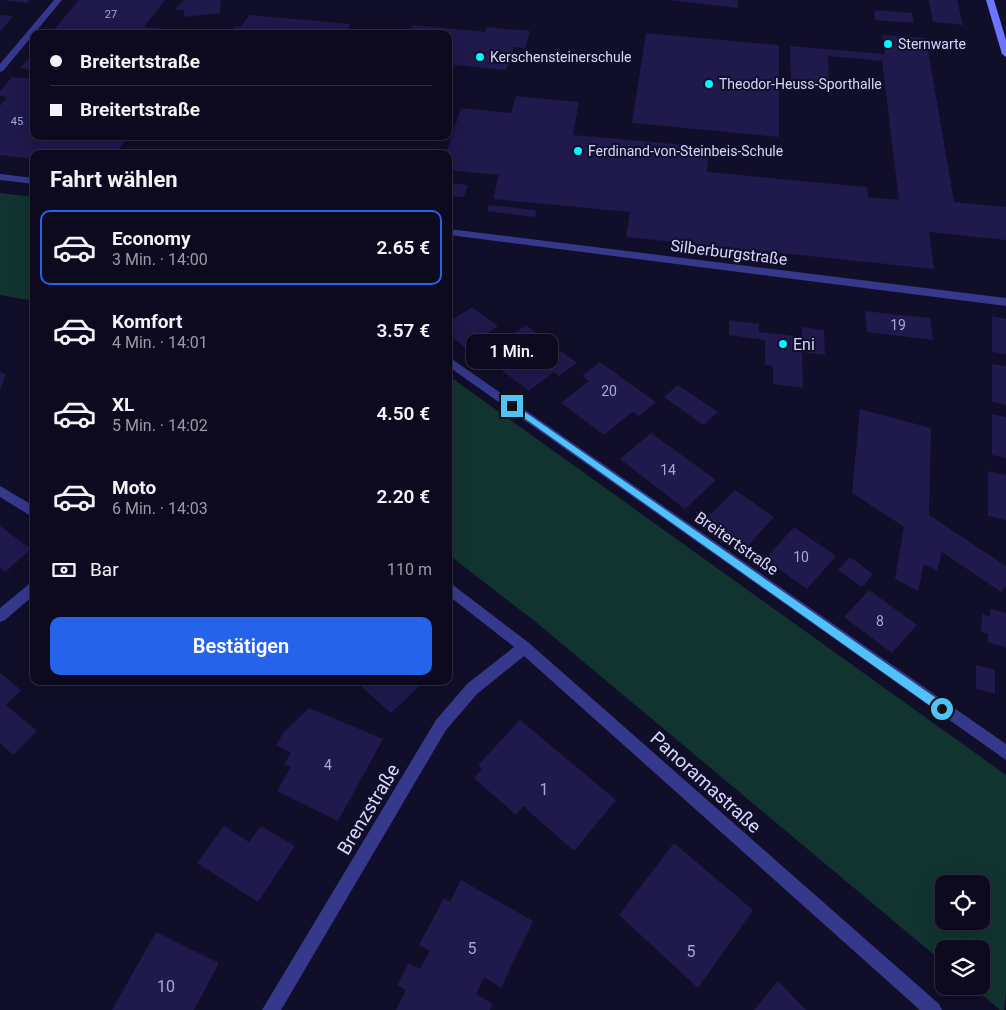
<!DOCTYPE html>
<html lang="de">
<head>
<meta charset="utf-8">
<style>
  :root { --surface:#0d0a1f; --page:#1b182c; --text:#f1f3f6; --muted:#9a9aa4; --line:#2d2b3d; --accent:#2563eb }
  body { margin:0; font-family:Roboto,sans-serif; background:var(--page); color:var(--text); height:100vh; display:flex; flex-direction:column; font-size:19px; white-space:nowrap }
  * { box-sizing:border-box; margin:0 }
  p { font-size:16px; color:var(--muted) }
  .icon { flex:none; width:28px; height:28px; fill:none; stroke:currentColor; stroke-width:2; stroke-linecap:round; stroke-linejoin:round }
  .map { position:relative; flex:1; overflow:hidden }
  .panel { position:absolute; left:30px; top:150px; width:422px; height:535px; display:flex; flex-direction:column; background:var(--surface); border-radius:10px; box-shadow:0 5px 20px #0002,0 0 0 1px var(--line) }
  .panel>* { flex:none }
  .hud { position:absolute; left:30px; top:30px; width:422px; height:110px; border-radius:10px; box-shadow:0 5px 20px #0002,0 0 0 1px var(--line); display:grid; align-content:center; height:110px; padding:0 20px; background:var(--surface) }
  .controls { position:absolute; left:935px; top:875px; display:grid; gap:10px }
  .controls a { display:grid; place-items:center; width:55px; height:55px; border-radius:10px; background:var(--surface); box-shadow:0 5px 20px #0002,0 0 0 1px var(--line); font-size:25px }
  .end { position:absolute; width:22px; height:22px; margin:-11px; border:6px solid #4fc3f7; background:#111; box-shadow:0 0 0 2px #111 }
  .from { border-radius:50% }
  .bubble { position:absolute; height:35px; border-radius:10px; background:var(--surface); box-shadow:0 5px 20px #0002,0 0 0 1px var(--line); font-size:16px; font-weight:600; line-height:35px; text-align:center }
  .hud b { display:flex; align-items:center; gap:18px; height:48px; font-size:19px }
  .hud b+b { border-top:1px solid var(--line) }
  .hud i { width:12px; height:12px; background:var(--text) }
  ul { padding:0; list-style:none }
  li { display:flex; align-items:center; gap:15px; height:75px; margin:0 10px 8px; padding:0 10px; border:2px solid transparent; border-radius:10px }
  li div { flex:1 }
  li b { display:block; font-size:19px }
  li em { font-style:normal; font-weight:600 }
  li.active { border-color:var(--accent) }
  li>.icon { width:45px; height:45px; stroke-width:1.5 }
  h2 { padding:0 20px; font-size:22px; line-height:60px }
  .pay { display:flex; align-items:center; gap:12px; height:55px; padding:0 20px; font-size:19px }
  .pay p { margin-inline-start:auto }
  .button { display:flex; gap:10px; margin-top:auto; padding:10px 20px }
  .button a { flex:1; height:58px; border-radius:10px; background:var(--accent); color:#fff; font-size:20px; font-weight:600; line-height:58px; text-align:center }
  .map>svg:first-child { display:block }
  .green { fill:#113430; fill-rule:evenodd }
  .building { fill:#1f194c }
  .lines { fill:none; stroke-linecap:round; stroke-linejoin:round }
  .minor { fill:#36388c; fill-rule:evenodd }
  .secondary { fill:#6d74ff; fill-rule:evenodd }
  .route { fill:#4fc3f7 }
  .poi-dot { fill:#02f7ff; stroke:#110e29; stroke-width:2 }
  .labels { text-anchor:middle; stroke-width:4; stroke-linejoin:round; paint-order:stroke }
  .far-number-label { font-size:11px; fill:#aaa7d2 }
  .far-poi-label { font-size:14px; fill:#d8d6ff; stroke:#110e29; text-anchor:start }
  .number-label { font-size:14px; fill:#aaa7d2 }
  .street-label { font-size:16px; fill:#d8d6ff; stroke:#110e29 }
  .poi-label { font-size:16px; fill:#d8d6ff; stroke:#110e29; text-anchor:start }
  .near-number-label { font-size:16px; fill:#aaa7d2 }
  .near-street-label { font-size:19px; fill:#d8d6ff; stroke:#110e29 }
</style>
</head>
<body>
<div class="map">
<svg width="1006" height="1010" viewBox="0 0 1006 1010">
  <rect width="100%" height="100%" fill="#110e29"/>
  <!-- green -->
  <path class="green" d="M0 193 34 197V301L0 295Z
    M449 376 1006 775V991L1004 1010H1000L972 986H981V949H944V963L537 623 449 555ZM944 884H981V921H944Z"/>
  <!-- building -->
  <path class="building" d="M2 0H30L27 3Z
    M79 0H165L144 27 163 29 160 34H50Z
    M184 0H221L220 13 184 17V10L175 9Z
    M669 0H738V8Z
    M929 0H957L963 25 933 22Z
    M874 10 912 13 914 23 875 20Z
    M0 15 13 16 0 32Z
    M249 15 340 23 350 24 346 34H231L236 26 241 27Z
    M413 25 485 32 487 27 530 31 525 48 514 47 506 70 455 65 449 80V34H409Z
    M646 33 779 45V137L632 123Z
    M882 35 926 38 954 202 1006 207V240L929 232 934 269 626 237 630 212 493 199 499 175 449 170V154H446L461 108 511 113 516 96 579 102 573 135 709 147 707 172 867 187 868 197 899 200 882 61 828 56 829 86 791 83 790 46 885 54Z
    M34 52V70L20 68 31 56Z
    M12 77 34 79V136H128L116 154H34V159L0 155V106L7 97 0 96V91Z
    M449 183 468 185 464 197 449 196Z
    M489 205 536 210 535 217 487 211Z
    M472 307 498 326 466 348 449 335V322Z
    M865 311 930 318 933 340 867 332Z
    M992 316 1006 319V354L992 352Z
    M729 320 759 324V332L802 337V327L824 330 825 355 802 352 803 388 773 384V366L765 365V340L729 335Z
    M526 325 577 363 559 376 554 372 529 391 489 361 514 343 507 338Z
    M600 362 656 402 639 416 632 412 604 435 561 403 589 381 582 376Z
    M992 364 1006 366V405L992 402Z
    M0 372 6 374 0 390Z
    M678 385 718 412 703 425 664 397Z
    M860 409 931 428 929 515 1006 566V586L1001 592 942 552 937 571 924 564 918 591 895 579 904 527 852 493Z
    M992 414 1006 417V458L992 455Z
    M651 433 716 480 685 509 620 459Z
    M988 471 1006 475V520L988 516Z
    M735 490 774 517 745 549 705 520Z
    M0 526 31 549 5 572 0 568Z
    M794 527 836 556 807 589 765 559Z
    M850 557 873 574 862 587 838 570Z
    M869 590 917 625 892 653 844 617Z
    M990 609 1006 613V648L988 642V634L981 632 982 614 990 617Z
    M976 665 995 670V694L976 689Z
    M0 673 21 690 6 705 37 731 13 755 0 743Z
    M355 681H425L391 713Z
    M309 708 383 739 338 821 277 791 291 767 284 764 291 753 276 745 284 732Z
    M520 720 616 800 574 851 523 806 516 815 474 778 482 769 478 765Z
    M224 826 249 842 261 826 295 846 258 902 197 863Z
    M674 843 753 910 698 988 619 915Z
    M461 880 533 921 501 988 484 977 476 994 493 1004 490 1010H396L406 990 397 985 409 963 420 969 430 951 419 945 444 898 450 902Z
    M156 932 219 963 194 1010H112Z
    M778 981 806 1010H754Z"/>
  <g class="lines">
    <!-- minor -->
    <path class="minor" d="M54 0H62L3 71 0 72V64Z
      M0 174 34 178V184L0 180Z
      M449 229 1006 298V306L449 235Z
      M449 357 1006 744V760L449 367Z
      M0 486 34 506V518L0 497Z
      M34 580V595L5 620 0 622V608Z
      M449 582 529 643 939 1004 942 1010H920L524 656 477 694 446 730 281 1010H262L436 720 467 684 514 647 449 596Z"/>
    <!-- secondary -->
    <path class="secondary" d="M986 0H994L1006 40V57L1002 54Z"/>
  </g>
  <!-- route -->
  <path class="route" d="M512 403 946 705V712H939L510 408V404Z"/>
  <!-- markers -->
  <g class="poi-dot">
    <circle cx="888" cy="44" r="5"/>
    <circle cx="480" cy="57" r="5"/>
    <circle cx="709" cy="84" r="5"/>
    <circle cx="578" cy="151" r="5"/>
    <circle cx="783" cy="344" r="5"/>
  </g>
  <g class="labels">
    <!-- far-number labels -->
    <g class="far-number-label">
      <text x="111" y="18">27</text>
      <text x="17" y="125">45</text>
    </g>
    <!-- far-poi labels -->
    <g class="far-poi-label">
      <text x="898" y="49">Sternwarte</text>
      <text x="490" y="62">Kerschensteinerschule</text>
      <text x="719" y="89">Theodor-Heuss-Sporthalle</text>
      <text x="588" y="156">Ferdinand-von-Steinbeis-Schule</text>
    </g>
    <!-- number labels -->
    <g class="number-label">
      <text x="898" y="330">19</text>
      <text x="609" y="396">20</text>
      <text x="668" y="475">14</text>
      <text x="801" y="562">10</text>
      <text x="880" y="626">8</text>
      <text x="328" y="770">4</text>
    </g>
    <!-- street labels -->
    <g class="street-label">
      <text transform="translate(729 252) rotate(7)" y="6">Silberburgstraße</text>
      <text transform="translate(737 543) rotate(35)" y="6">Breitertstraße</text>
    </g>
    <!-- poi labels -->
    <g class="poi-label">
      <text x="793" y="350">Eni</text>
    </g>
    <!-- near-number labels -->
    <g class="near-number-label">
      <text x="544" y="795">1</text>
      <text x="472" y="954">5</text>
      <text x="691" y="957">5</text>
      <text x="166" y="992">10</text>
    </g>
    <!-- near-street labels -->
    <g class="near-street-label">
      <text transform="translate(706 782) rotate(42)" y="7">Panoramastraße</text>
      <text transform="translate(368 809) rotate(-59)" y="7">Brenzstraße</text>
    </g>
  </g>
</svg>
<div class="controls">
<a><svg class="icon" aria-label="locate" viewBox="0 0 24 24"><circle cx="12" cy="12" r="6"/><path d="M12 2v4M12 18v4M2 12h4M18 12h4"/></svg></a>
<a><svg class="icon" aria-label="layers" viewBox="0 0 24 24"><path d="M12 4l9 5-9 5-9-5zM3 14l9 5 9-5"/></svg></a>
</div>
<i class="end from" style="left:942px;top:709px"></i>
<i class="end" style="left:512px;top:406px"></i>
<div class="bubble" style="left:466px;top:334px;width:92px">1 Min.</div>
<div class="hud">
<b><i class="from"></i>Breitertstraße</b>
<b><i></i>Breitertstraße</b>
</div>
<section class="panel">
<h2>Fahrt wählen</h2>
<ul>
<li class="active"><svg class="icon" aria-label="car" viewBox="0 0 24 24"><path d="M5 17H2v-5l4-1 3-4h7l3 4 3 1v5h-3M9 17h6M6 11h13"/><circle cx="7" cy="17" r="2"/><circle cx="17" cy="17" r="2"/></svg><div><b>Economy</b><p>3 Min. · 14:00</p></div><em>2.65 €</em></li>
<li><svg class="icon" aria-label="car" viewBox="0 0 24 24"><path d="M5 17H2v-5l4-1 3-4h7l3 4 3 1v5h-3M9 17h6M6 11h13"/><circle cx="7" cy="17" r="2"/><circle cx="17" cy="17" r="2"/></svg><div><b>Komfort</b><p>4 Min. · 14:01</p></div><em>3.57 €</em></li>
<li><svg class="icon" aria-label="car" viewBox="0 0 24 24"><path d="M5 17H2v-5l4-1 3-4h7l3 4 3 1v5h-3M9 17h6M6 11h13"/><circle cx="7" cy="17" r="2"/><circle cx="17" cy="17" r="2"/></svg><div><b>XL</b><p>5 Min. · 14:02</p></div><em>4.50 €</em></li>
<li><svg class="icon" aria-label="car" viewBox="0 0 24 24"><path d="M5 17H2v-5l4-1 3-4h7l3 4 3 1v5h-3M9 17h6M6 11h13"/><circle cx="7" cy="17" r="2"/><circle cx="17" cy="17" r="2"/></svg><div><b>Moto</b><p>6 Min. · 14:03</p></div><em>2.20 €</em></li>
</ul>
<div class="pay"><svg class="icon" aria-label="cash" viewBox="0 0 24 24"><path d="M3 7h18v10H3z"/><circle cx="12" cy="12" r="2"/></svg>Bar<p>110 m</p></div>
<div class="button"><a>Bestätigen</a></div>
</section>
</div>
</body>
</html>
